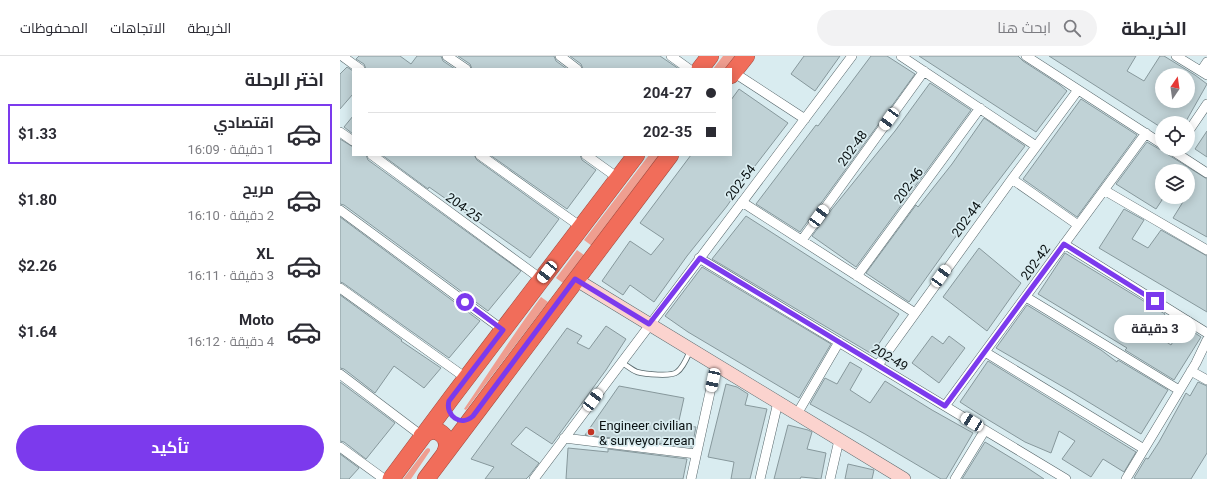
<!DOCTYPE html>
<html lang="ar">
<head>
<meta charset="utf-8">
<style>
  :root { --surface:#fff; --page:#f2f2f3; --text:#2b2b33; --muted:#7c7c81; --line:#e1e1e2; --accent:#7c3aed }
  body { margin:0; font-family:Roboto,Cairo,sans-serif; background:var(--page); color:var(--text); direction:rtl; height:100vh; display:flex; flex-direction:column; font-size:15px; white-space:nowrap }
  * { box-sizing:border-box; margin:0 }
  p { font-size:13px; color:var(--muted) }
  .icon { flex:none; width:22px; height:22px; fill:none; stroke:currentColor; stroke-width:2; stroke-linecap:round; stroke-linejoin:round }
  .map { position:relative; flex:1; overflow:hidden; direction:ltr }
  .panel { display:flex; flex-direction:column; background:var(--surface); width:340px }
  .panel>* { flex:none }
  .hud { position:absolute; left:12px; top:12px; width:380px; height:88px; border-radius:0px; box-shadow:0 2px 10px #0003; direction:rtl; display:grid; align-content:center; height:88px; padding:0 16px; background:var(--surface) }
  .needle { width:26px; rotate:13deg }
  .controls { position:absolute; left:815px; top:12px; display:grid; gap:8px }
  .controls a { display:grid; place-items:center; width:40px; height:40px; border-radius:50%; background:var(--surface); box-shadow:0 2px 10px #0003; font-size:20px }
  .end { position:absolute; width:18px; height:18px; margin:-9px; border:5px solid #7c3aed; background:#fff; box-shadow:0 0 0 2px #fff }
  .from { border-radius:50% }
  .bubble { position:absolute; height:28px; border-radius:14px; background:var(--surface); box-shadow:0 2px 10px #0003; font-size:13px; font-weight:700; line-height:28px; text-align:center; direction:rtl }
  .car { position:absolute; width:12px; height:24px; margin:-12px -6px; border-radius:5px; box-shadow:0 0 3px 1px #0007; background:linear-gradient(#fff 24%,#345 0 40%,#fff 0 76%,#345 0 86%,#fff 0) }
  .hud b { display:flex; align-items:center; gap:14px; height:38px; font-size:15px }
  .hud b+b { border-top:1px solid var(--line) }
  .hud i { width:10px; height:10px; background:var(--text) }
  ul { padding:0; list-style:none }
  li { display:flex; align-items:center; gap:12px; height:60px; margin:0 8px 6px; padding:0 8px; border:2px solid transparent; border-radius:0px }
  li div { flex:1 }
  li b { display:block; font-size:15px }
  li em { font-style:normal; font-weight:700 }
  li.selected { border-color:var(--accent) }
  li>.icon { width:36px; height:36px; stroke-width:1.5 }
  h2 { padding:0 16px; font-size:18px; line-height:48px }
  .primary-button { display:flex; gap:8px; margin-top:auto; padding:8px 16px }
  .primary-button a { flex:1; height:46px; border-radius:24px; background:var(--accent); color:#fff; font-size:16px; font-weight:700; line-height:46px; text-align:center }
  header { display:flex; align-items:center; gap:24px; box-sizing:border-box; height:56px; padding:0 20px; background:var(--surface); border-bottom:1px solid var(--line) }
  header strong { font-size:19px }
  nav { display:flex; gap:22px; margin-inline-start:auto; font-size:14px }
  .search { width:280px; height:36px; background:var(--page); display:flex; align-items:center; gap:10px; box-sizing:border-box; padding:0 14px; border-radius:22px; color:var(--muted); font-size:15px }
  main { display:flex; flex:1; min-height:0 }
  .map>svg:first-child { display:block }
  .forest { fill:#ef9e90 }
  .building { fill:#c0d2d6; stroke:#87989c; fill-rule:evenodd }
  .lines { fill:none; stroke-linecap:round; stroke-linejoin:round }
  .lane-casing { stroke:#57676b; stroke-width:6 }
  .street-casing { stroke:#57676b; stroke-width:10 }
  .secondary-casing { stroke:#57676b; stroke-width:14 }
  .highway-casing { stroke:#a04c40; stroke-width:18 }
  .lane { stroke:#fff; stroke-width:4.5 }
  .street { stroke:#fff; stroke-width:9 }
  .secondary { stroke:#fbd3ce; stroke-width:13 }
  .highway { stroke:#f16d5a; stroke-width:17 }
  .route { stroke:#7c3aed; stroke-width:5 }
  .poi-dot { fill:#c23525; stroke:#d9ecf0; stroke-width:1.5 }
  .labels { text-anchor:middle; stroke-width:3.5; stroke-linejoin:round; paint-order:stroke }
  .street-label { font-size:13px; fill:#091011; stroke:#d9ecf0 }
  .poi-label { font-size:13px; fill:#091011; stroke:#d9ecf0; text-anchor:start }
</style>
</head>
<body>
<header>
<strong>الخريطة</strong>
<div class="search"><svg class="icon" aria-label="search" viewBox="0 0 24 24"><circle cx="10" cy="10" r="6"/><path d="M15 15l6 6"/></svg>ابحث هنا</div>
<nav><a>الخريطة</a><a>الاتجاهات</a><a>المحفوظات</a></nav>
</header>
<main>
<div class="map">
<svg width="867" height="423" viewBox="0 0 867 423">
  <rect width="100%" height="100%" fill="#d9ecf0"/>
  <!-- forest -->
  <path class="forest" d="M383 0H395L385 13H373Z
    M309 99H320L252 190 244 184Z
    M237 194 244 199 223 227 216 222Z
    M201 241 208 246 126 354 124 353C150 315 174 277 201 241Z
    M88 392 90 393V395L71 423H63L86 393Z"/>
  <!-- building -->
  <path class="building" d="M19 0H60L71 8 77 0H101L103 5 115 13H26L24 8 16 3Z
    M118 0H214L216 5 227 13H132L130 8Z
    M230 0H320L339 13H243L241 8Z
    M464 0H500L475 35 451 18Z
    M531 0H547L575 18 460 176 416 148 476 69 478 70 504 36Z
    M579 0H678L683 5 720 29 727 35 696 76Z
    M709 0H796L787 15 804 25 820 0H824L855 19 867 28 845 67H822V72ZM822 19H848V45H822Z
    M7 11 13 15V38L0 53V18Z
    M590 27 631 54 516 211 472 180 492 153 555 75Z
    M399 33 448 67 408 119 387 150 347 200 314 246 290 229 283 239 262 225 290 185 311 199 324 183 300 167 351 99H391V44Z
    M741 43 797 79 737 161 683 123Z
    M13 60V78L4 71Z
    M644 62 685 90 614 183 569 246 526 217 576 149 578 151 612 108Z
    M867 75V101L855 93Z
    M0 83 13 91V99H26L28 104 181 215 148 255 4 149 0 148Z
    M807 86 819 93 824 94 827 98 867 123V181L833 162 846 141H848V115H822V144L816 153 776 128Z
    M42 99H134L137 104 219 163 190 202 89 131 88 133Z
    M150 99H240L242 104 256 114 227 153Z
    M784 153 804 164 792 183 808 192 821 174 867 200V256L759 192Z
    M406 160 559 258 532 298 372 203Z
    M0 161 140 265 109 302 3 227 0 226Z
    M639 192 681 227 647 275 603 241Z
    M725 197 825 258 813 277 831 289 843 269 861 281 834 324 785 294 787 292 698 238Z
    M362 211 491 288 459 342 348 276 325 260Z
    M0 239 62 284 61 285 101 312 84 332 54 310 35 337 4 313 0 312Z
    M687 249 761 294 777 306 778 304 828 334 801 378 732 336 656 292Z
    M266 270 286 283 266 314 212 388 186 371 171 388 199 407 189 420 186 423H145L154 411 131 403 227 272 242 280 237 287 249 293Z
    M592 280 603 288 609 280 625 292 599 327 572 307Z
    M648 305 796 396 784 416 763 403 751 421 722 403 735 385 719 375 711 397 685 386 637 357 620 346Z
    M510 306 522 313 510 334 530 347 545 325 592 354 633 377 606 423H601L525 378 470 348 485 322 497 328Z
    M0 326 55 367 26 403 4 386 0 385Z
    M858 326 867 330V397L851 423H796L794 422 806 402 808 403 819 386 846 337 850 340Z
    M386 328 397 331 408 338 405 349 427 353 410 423H391L394 406 368 401Z
    M279 330 344 342 338 369 356 371 352 391 245 379Z
    M448 369 468 374 472 376 467 393 486 397 481 423 461 421 460 423H434Z
    M645 386 686 411 704 423H622Z
    M228 392 268 396V393L347 403 343 423H226Z
    M0 398 19 412 9 423H0Z
    M508 408 534 414 532 423H505Z"/>
  <g class="lines">
    <!-- lane casing -->
    <g class="lane-casing">
      <path id="lane" d="M281 306C286 309 292 314 297 316 305 318 331 321 337 316 343 312 347 302 350 295"/>
    </g>
    <!-- street casing -->
    <g class="street-casing">
      <path id="street" d="M2 0 20 13
        M107 0 126 13
        M220 0 237 13
        M331 0 349 13
        M561 0 696 90
        M686 0 822 88
        M836 0 867 19
        M861 15 867 6
        M393 16 465 63
        M0 76 13 85
        M848 76 867 48
        M830 93 867 117
        M32 99 201 223
        M140 99 241 171
        M246 99 278 122
        M672 123 738 169
        M764 134 867 194
        M402 146 575 257
        M0 154 163 274
        M462 184 584 15
        M724 188 867 277
        M359 202 726 423
        M517 220 640 52
        M0 232 126 322
        M686 241 839 334
        M645 296 804 393
        M538 309 672 123 738 34
        M851 315 867 324
        M0 318 82 380
        M605 350 806 77
        M457 358 499 286
        M224 382 356 398
        M0 391 44 423
        M194 423 512 0
        M351 423 376 309
        M420 423 438 346
        M490 423 499 384
        M615 423 645 374
        M786 423 856 307 867 284"/>
    </g>
    <!-- secondary casing -->
    <g class="secondary-casing">
      <path id="secondary" d="M235 223 564 423"/>
    </g>
    <!-- highway casing -->
    <g class="highway-casing">
      <path id="highway" d="M360 13 370 0
        M391 19 406 0
        M82 380C95 367 113 381 105 397
        M51 423 112 341 296 99
        M86 423 330 99"/>
    </g>
    <!-- lane -->
    <use href="#lane" class="lane"/>
    <!-- street -->
    <use href="#street" class="street"/>
    <!-- secondary -->
    <use href="#secondary" class="secondary"/>
    <!-- highway -->
    <use href="#highway" class="highway"/>
  </g>
  <g class="lines">
    <!-- route -->
    <path class="route" d="M125 246 163 274 109 345C105 360 121 371 133 360L235 223 309 268 360 202 605 350 724 188 815 245"/>
  </g>
  <!-- markers -->
  <circle class="poi-dot" cx="251" cy="376" r="4"/>
  <g class="labels">
    <!-- street labels -->
    <g class="street-label">
      <text transform="translate(512 92) rotate(-54)" y="5">202-48</text>
      <text transform="translate(400 126) rotate(-53)" y="5">202-54</text>
      <text transform="translate(568 129) rotate(-54)" y="5">202-46</text>
      <text transform="translate(124 151) rotate(36)" y="5">204-25</text>
      <text transform="translate(626 163) rotate(-54)" y="5">202-44</text>
      <text transform="translate(695 206) rotate(-54)" y="5">202-42</text>
      <text transform="translate(550 301) rotate(31)" y="5">202-49</text>
    </g>
    <!-- poi labels -->
    <g class="poi-label">
      <text x="259" y="374">Engineer civilian<tspan x="259" dy="15">&amp; surveyor zrean</tspan></text>
    </g>
  </g>
</svg>
<div class="controls">
<a><svg class="needle" viewBox="-14 -14 28 28"><path d="M0-13l5 13h-10z" fill="#e53935"/><path d="M0 13l5-13h-10z" fill="#7c7c81"/></svg></a>
<a><svg class="icon" aria-label="locate" viewBox="0 0 24 24"><circle cx="12" cy="12" r="6"/><path d="M12 2v4M12 18v4M2 12h4M18 12h4"/></svg></a>
<a><svg class="icon" aria-label="layers" viewBox="0 0 24 24"><path d="M12 4l9 5-9 5-9-5zM3 14l9 5 9-5"/></svg></a>
</div>
<i class="end from" style="left:125px;top:246px"></i>
<i class="end" style="left:815px;top:245px"></i>
<div class="bubble" style="left:774px;top:259px;width:82px">3 دقيقة</div>
<i class="car" style="left:549px;top:63px;rotate:216deg"></i>
<i class="car" style="left:479px;top:160px;rotate:36deg"></i>
<i class="car" style="left:207px;top:216px;rotate:218deg"></i>
<i class="car" style="left:601px;top:220px;rotate:36deg"></i>
<i class="car" style="left:373px;top:324px;rotate:192deg"></i>
<i class="car" style="left:253px;top:344px;rotate:37deg"></i>
<i class="car" style="left:632px;top:366px;rotate:301deg"></i>
<div class="hud">
<b><i class="from"></i>204-27</b>
<b><i></i>202-35</b>
</div>
</div>
<section class="panel">
<h2>اختر الرحلة</h2>
<ul>
<li class="selected"><svg class="icon" aria-label="car" viewBox="0 0 24 24"><path d="M5 17H2v-5l4-1 3-4h7l3 4 3 1v5h-3M9 17h6M6 11h13"/><circle cx="7" cy="17" r="2"/><circle cx="17" cy="17" r="2"/></svg><div><b>اقتصادي</b><p>1 دقيقة · 16:09</p></div><em>$1.33</em></li>
<li><svg class="icon" aria-label="car" viewBox="0 0 24 24"><path d="M5 17H2v-5l4-1 3-4h7l3 4 3 1v5h-3M9 17h6M6 11h13"/><circle cx="7" cy="17" r="2"/><circle cx="17" cy="17" r="2"/></svg><div><b>مريح</b><p>2 دقيقة · 16:10</p></div><em>$1.80</em></li>
<li><svg class="icon" aria-label="car" viewBox="0 0 24 24"><path d="M5 17H2v-5l4-1 3-4h7l3 4 3 1v5h-3M9 17h6M6 11h13"/><circle cx="7" cy="17" r="2"/><circle cx="17" cy="17" r="2"/></svg><div><b>XL</b><p>3 دقيقة · 16:11</p></div><em>$2.26</em></li>
<li><svg class="icon" aria-label="car" viewBox="0 0 24 24"><path d="M5 17H2v-5l4-1 3-4h7l3 4 3 1v5h-3M9 17h6M6 11h13"/><circle cx="7" cy="17" r="2"/><circle cx="17" cy="17" r="2"/></svg><div><b>Moto</b><p>4 دقيقة · 16:12</p></div><em>$1.64</em></li>
</ul>
<div class="primary-button"><a>تأكيد</a></div>
</section>
</main>
</body>
</html>
